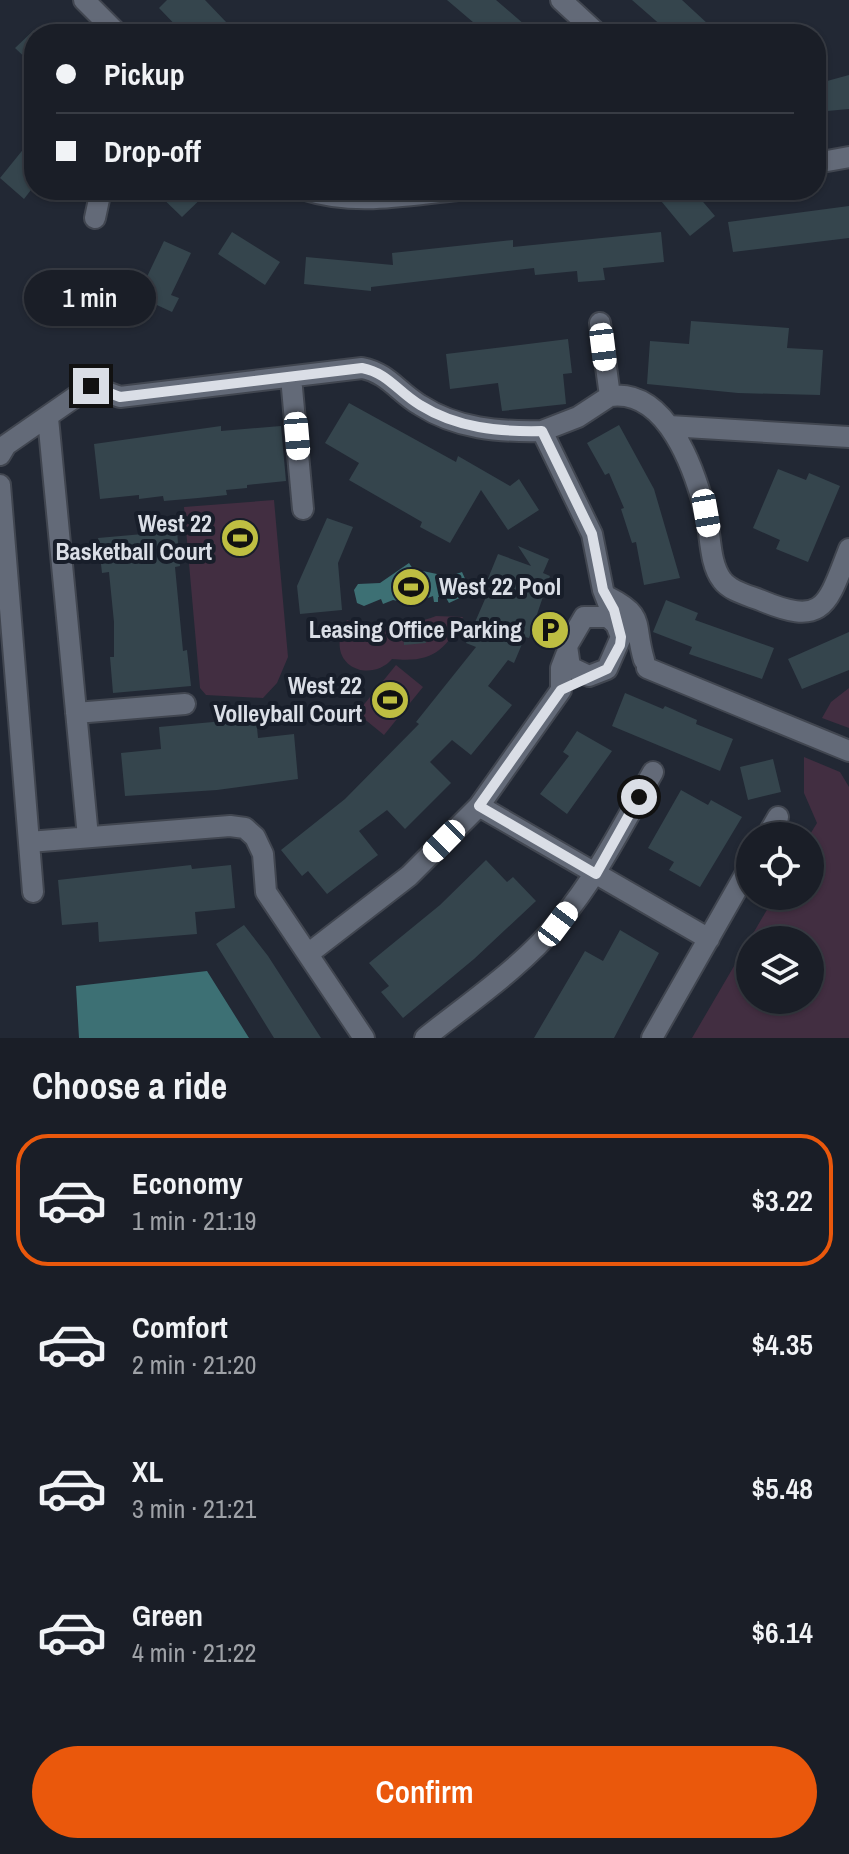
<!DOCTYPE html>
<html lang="en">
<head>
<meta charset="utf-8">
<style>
  :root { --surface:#1a1e27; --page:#272b33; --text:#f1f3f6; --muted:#9fa2a7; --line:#383c44; --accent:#ea580c }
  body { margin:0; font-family:"Archivo Narrow",sans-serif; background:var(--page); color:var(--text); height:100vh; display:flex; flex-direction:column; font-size:30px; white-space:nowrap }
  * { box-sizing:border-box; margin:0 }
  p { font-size:26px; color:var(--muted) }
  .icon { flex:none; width:44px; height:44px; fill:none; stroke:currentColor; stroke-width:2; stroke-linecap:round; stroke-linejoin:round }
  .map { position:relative; height:1038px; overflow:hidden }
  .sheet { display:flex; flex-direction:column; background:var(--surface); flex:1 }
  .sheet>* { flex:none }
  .guide { position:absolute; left:24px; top:24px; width:802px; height:176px; border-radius:32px; box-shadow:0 2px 6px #0004,0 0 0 2px var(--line); display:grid; align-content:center; height:176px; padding:0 32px; background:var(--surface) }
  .fabs { position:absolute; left:736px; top:822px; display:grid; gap:16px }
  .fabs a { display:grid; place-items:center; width:88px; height:88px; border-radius:50%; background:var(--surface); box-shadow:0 2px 6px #0004,0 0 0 2px var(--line); font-size:40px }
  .end { position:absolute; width:36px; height:36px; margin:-18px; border:10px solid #dadee6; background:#111; box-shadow:0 0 0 4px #111 }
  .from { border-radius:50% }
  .bubble { position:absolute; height:56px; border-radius:28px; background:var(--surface); box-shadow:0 2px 6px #0004,0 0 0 2px var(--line); font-size:26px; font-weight:600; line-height:56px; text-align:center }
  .car { position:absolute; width:24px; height:48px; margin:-24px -12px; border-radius:10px; box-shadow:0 0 6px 2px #0007; background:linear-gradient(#fff 24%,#345 0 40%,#fff 0 76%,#345 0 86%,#fff 0) }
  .guide b { display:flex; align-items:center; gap:28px; height:76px; font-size:30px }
  .guide b+b { border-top:2px solid var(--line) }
  .guide i { width:20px; height:20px; background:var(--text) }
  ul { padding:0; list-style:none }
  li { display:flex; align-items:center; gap:24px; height:132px; margin:0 16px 12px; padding:0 16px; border:4px solid transparent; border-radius:32px }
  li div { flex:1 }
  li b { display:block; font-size:30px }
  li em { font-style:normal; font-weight:600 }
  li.current { border-color:var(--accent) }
  li>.icon { width:72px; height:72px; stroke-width:1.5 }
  h2 { padding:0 32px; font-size:36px; line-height:96px }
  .button { display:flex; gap:16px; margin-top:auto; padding:16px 32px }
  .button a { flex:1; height:92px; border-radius:48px; background:var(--accent); color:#fff; font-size:32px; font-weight:600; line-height:92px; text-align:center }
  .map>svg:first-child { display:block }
  .green { fill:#422e41; fill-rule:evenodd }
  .water { fill:#3d7074 }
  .building { fill:#35454d }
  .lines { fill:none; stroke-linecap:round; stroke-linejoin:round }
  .minor-casing { stroke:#414650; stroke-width:24 }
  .minor { stroke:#636a78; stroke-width:20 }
  .route { stroke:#dadee6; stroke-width:10 }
  .labels { text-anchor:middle; stroke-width:8; stroke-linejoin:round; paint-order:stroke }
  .poi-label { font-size:24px; font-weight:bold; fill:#dadee6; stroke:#181e2a; text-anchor:end }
</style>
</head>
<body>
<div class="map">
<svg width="849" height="1038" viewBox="0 0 849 1038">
  <rect width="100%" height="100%" fill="#222834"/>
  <!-- green -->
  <path class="green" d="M274 500 288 657 277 683 263 698 206 695 200 688 184 507Z
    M436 616 463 617C445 651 433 663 392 659 370 685 321 665 347 620 366 630 415 625 436 616Z
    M396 665 423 687 384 735 357 713Z
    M849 688V728L822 718 831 702Z
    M804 757 840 772 849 787V1038H692L775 896H810L809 836 817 823 804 793ZM750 940H810V1000H750Z"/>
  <!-- water -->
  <path class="water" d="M409 563 413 569 437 574 439 580 462 572 467 583 466 595 449 603 445 596 438 597V602H434L433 596 412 604 393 600 383 604 381 599 364 606 357 603 354 590 358 584 380 583Z
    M207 971 249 1038H79L76 986Z"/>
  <!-- building -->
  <path class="building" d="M167 0H205L227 23 215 34H184L159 8Z
    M447 0H496L525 25 517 34H487Z
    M632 0H682L708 24 699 34H671Z
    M34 30V66L15 48Z
    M849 75V109L816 112V84Z
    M34 136V186L24 199 0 178Z
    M154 190H210L182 217Z
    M652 190H693L715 216 690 236Z
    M849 206V238L733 252 728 222Z
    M232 232 280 262 265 285 218 254Z
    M661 232 664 262 603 268 605 280 578 282 577 271 535 275 534 268 371 287V291L304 284 306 257 393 265 392 253 513 240V247Z
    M164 241 191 253 171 295 179 298 172 312 131 293 137 280 144 283Z
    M691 321 789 328 787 348 823 350 820 395 738 393 647 384 650 341 689 344Z
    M568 339 572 373 563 374 566 404 502 411 498 383 450 389 446 354Z
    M349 403 456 462 458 456 510 486 519 479 539 510 508 530 481 490 450 543 420 527 422 522 349 480 359 463 325 443Z
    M619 425 654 489 680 578 644 585 636 542 632 543 621 509 624 508 609 473 605 475 587 443Z
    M221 426V431L281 426 286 481 247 485V488L226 490 227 495 198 498 164 501 163 496 139 499V495L100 499 94 444Z
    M778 469 806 480 809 473 840 486 808 562 776 549 780 540 753 528Z
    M327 518 353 527 338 563 342 610 300 614 297 586Z
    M177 531 180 566 175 567 183 651 187 650 191 686 113 693 110 657H114V622L109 572 102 573 98 538Z
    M518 546 549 559 543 573 550 576 529 638 525 637 514 663 508 660 488 686 512 705 471 755 452 740 430 762 451 783 405 829 387 810 359 831 378 855 327 894 308 871 302 876 281 850 345 799 419 724 416 722 476 647 466 643 492 583 487 581 498 554 531 566Z
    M666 600 698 613 695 620 774 648 762 679 689 654 692 647 653 632Z
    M424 621 426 643 404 645 403 623Z
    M849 632V670L802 689 788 659Z
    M625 693 663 709 665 706 697 720 696 724 733 739 720 771 612 726Z
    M256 718 258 738 294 734 298 779 217 790 125 796 121 753 161 749 159 727Z
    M577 731 612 751 567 814 540 794 569 756 563 752Z
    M773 759 781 792 748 800 740 767Z
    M681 790 708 805 711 800 742 817 700 887 669 870 674 862 648 848Z
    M486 860 507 882 513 877 536 901 474 959 403 1018 381 992 389 986 369 963 440 905Z
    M191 865 192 869 231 865 235 908 195 912 197 934 99 942 98 922 62 925 58 880Z
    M244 925 268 956 321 1038H274L216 944Z
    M620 930 659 953 614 1038H534L585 951 603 961Z"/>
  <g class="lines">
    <!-- minor casing -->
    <g class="minor-casing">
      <path id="minor" d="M84 0 118 34
        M561 0 598 34
        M816 163 849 157
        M306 190C356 206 407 195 458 190
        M95 218 101 190
        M291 377 303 509
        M610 396C667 388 695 470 706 515 711 535 709 563 722 580 730 591 747 595 760 600 824 627 827 606 849 549
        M48 418 88 837
        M669 426 849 437
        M542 431 578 417 610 396 600 323
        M0 455 6 445 91 386 120 397 362 368C388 373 398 392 420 405 457 429 499 432 542 431L592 534 603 590 621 637 607 669 589 676 570 667 567 646 584 617H608L617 625
        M0 485 33 892
        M608 597C646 616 633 623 644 660
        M647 668 849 751
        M76 713 185 704
        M479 806 709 939
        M767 836 778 817
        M29 842 230 826 245 828 255 837 263 854 266 892 364 1038
        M308 954 409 876 479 806 561 690V668L566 655
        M425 1038C470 1002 522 967 559 922 597 877 624 823 653 772
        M652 1038 750 866"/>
    </g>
    <!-- minor -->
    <use href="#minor" class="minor"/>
  </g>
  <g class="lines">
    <!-- route -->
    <path class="route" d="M91 386 120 397 362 368C388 373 398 392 420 405 457 428 499 432 542 431L592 534 603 590 614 610 621 637 620 645 607 669 561 690 479 806 596 874 639 797"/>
  </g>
  <!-- icons -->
  <defs>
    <g id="stadium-disc" transform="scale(2)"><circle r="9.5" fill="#bebe42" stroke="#181e2a"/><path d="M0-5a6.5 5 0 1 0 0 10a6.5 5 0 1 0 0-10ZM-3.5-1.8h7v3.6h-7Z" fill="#111"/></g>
    <g id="parking-disc" transform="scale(2)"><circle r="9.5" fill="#bebe42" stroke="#181e2a"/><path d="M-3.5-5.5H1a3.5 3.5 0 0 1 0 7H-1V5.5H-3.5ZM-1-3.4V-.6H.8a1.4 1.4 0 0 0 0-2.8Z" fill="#111"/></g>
  </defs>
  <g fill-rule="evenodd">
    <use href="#stadium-disc" x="240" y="538"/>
    <use href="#stadium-disc" x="411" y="587"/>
    <use href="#parking-disc" x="550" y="630"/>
    <use href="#stadium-disc" x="390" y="700"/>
  </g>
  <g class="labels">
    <!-- poi labels -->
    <g class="poi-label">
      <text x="212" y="532">West 22<tspan x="212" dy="28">Basketball Court</tspan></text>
      <text x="439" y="595" text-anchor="start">West 22 Pool</text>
      <text x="522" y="638">Leasing Office Parking</text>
      <text x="362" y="694">West 22<tspan x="362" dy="28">Volleyball Court</tspan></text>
    </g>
  </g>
</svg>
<div class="fabs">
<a><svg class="icon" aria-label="locate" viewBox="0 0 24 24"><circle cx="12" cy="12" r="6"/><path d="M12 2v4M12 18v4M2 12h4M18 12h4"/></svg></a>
<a><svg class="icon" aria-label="layers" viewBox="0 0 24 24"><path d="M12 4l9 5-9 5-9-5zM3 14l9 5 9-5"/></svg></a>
</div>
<i class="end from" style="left:639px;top:797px"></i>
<i class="end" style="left:91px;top:386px"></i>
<div class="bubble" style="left:24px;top:270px;width:132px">1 min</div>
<i class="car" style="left:603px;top:347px;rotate:173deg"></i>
<i class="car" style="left:297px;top:436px;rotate:175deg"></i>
<i class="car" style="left:706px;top:513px;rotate:170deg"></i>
<i class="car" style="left:444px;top:841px;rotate:225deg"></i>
<i class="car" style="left:558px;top:924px;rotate:37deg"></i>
<div class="guide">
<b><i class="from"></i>Pickup</b>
<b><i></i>Drop-off</b>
</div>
</div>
<section class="sheet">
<h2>Choose a ride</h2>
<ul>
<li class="current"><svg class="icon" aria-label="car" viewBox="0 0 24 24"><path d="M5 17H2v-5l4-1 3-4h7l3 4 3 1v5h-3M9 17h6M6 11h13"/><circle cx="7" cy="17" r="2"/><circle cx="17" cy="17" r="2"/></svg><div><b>Economy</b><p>1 min · 21:19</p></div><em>$3.22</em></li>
<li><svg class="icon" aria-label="car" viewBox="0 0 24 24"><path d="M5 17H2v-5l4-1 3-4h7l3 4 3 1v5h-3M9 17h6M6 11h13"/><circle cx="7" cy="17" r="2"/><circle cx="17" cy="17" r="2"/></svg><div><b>Comfort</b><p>2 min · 21:20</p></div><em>$4.35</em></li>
<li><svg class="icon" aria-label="car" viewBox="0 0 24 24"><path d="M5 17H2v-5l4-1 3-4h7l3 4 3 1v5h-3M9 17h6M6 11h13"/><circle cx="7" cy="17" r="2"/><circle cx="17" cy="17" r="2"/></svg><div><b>XL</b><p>3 min · 21:21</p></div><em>$5.48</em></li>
<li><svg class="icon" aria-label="car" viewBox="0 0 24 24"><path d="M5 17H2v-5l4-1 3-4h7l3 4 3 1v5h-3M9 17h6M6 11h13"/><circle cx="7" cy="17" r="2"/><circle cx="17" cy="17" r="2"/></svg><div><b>Green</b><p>4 min · 21:22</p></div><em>$6.14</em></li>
</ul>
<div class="button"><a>Confirm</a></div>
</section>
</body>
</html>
